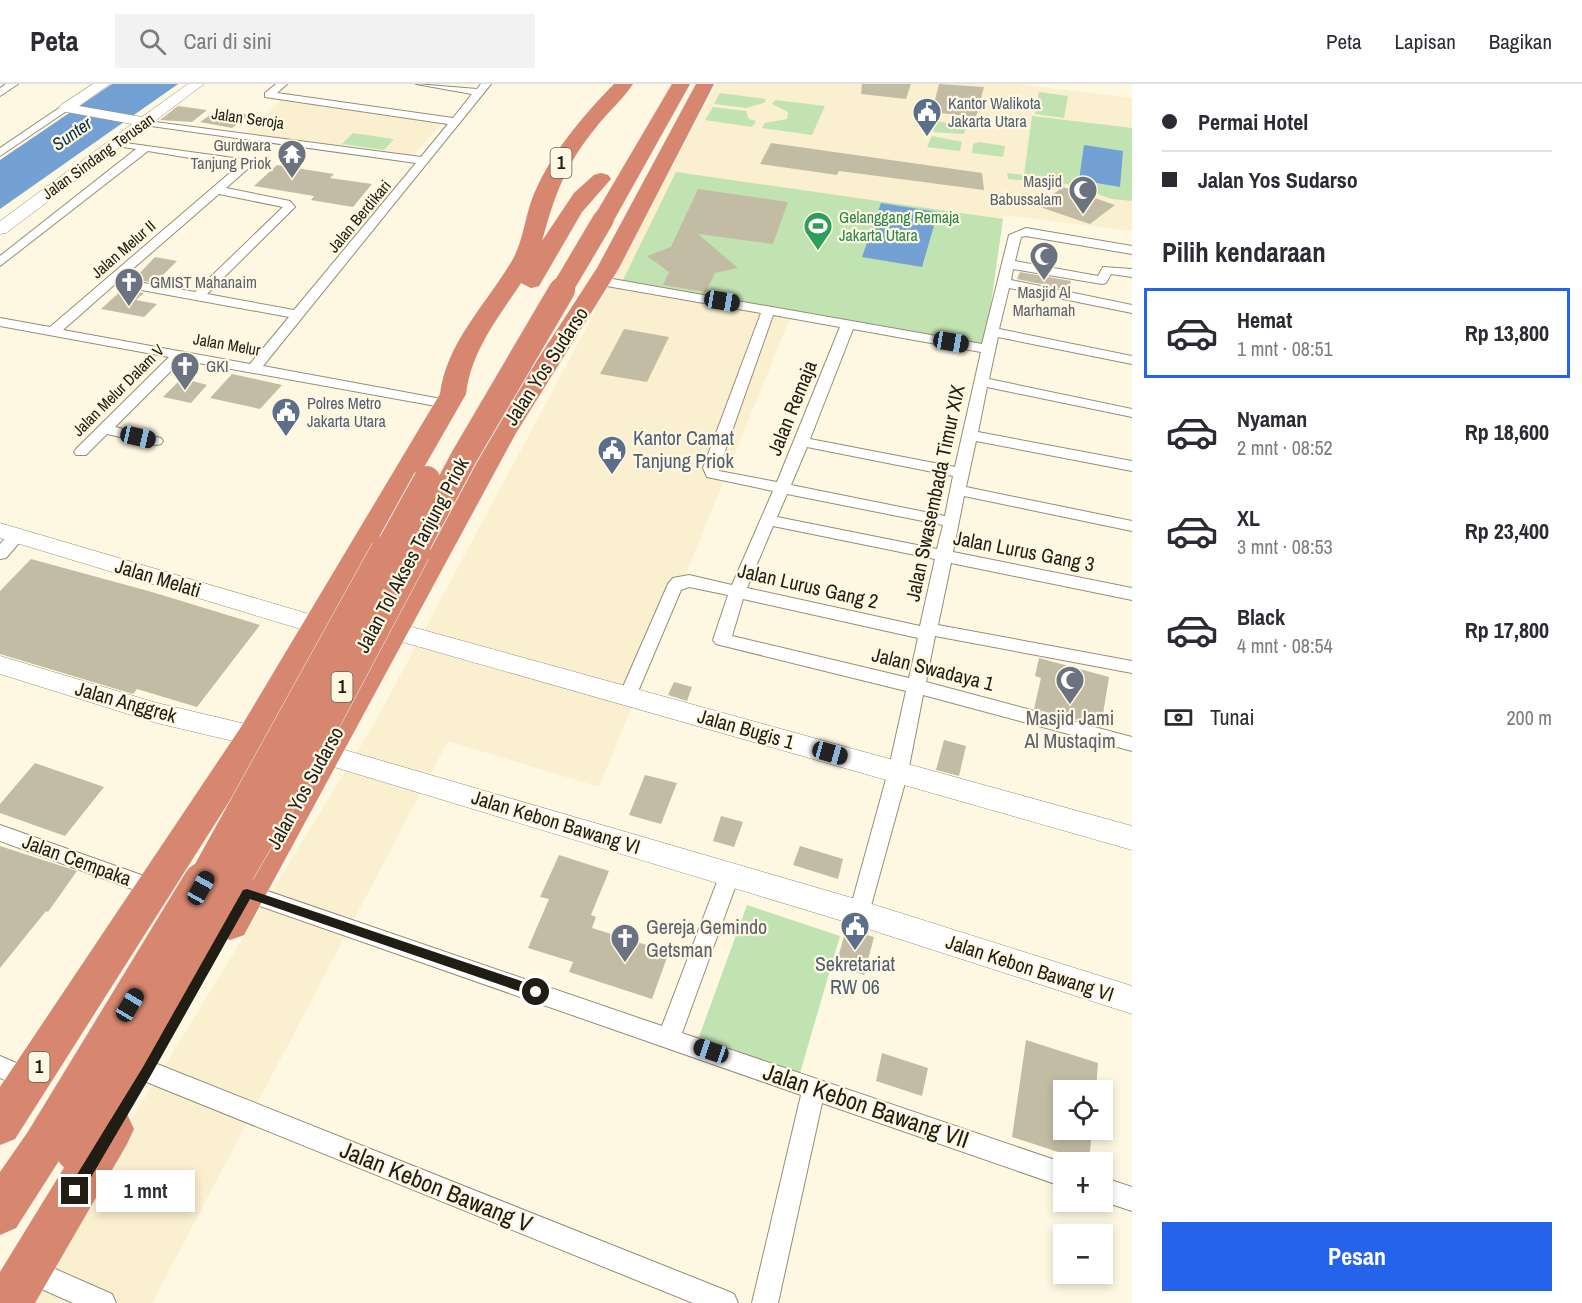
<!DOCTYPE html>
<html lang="id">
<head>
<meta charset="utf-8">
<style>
  :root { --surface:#fff; --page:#f2f2f3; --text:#2b2b33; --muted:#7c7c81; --line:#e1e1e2; --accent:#2563eb }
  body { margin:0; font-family:"Archivo Narrow",sans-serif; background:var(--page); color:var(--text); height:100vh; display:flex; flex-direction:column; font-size:22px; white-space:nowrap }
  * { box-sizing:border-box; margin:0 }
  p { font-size:20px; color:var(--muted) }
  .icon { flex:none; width:33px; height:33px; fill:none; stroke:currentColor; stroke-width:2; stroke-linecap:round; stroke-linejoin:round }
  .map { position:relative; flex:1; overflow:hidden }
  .details { display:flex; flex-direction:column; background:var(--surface); width:450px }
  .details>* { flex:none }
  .guide { display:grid; align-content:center; height:132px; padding:0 30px; background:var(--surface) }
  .buttons { position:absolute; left:1053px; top:996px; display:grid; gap:12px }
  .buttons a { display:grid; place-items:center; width:60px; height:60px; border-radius:0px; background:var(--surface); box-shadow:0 3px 9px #0003; font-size:30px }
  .end { position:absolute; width:27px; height:27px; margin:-14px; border:8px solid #201d14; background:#fff; box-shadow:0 0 0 3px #fff }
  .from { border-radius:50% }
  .bubble { position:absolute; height:42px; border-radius:0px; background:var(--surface); box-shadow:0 3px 9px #0003; font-size:20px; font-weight:700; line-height:42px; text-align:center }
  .car { position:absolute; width:18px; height:36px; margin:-18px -9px; border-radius:8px; box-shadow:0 0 4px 2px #0007; background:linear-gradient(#222 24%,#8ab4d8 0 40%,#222 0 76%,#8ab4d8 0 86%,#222 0) }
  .guide b { display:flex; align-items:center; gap:21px; height:57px; font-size:22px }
  .guide b+b { border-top:2px solid var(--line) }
  .guide i { width:15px; height:15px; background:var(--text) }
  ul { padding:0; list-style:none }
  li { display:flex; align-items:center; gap:18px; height:90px; margin:0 12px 9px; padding:0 18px; border:3px solid transparent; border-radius:0px }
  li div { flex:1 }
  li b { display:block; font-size:22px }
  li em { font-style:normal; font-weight:700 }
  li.selected { border-color:var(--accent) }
  li>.icon { width:54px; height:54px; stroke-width:1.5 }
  h2 { padding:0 30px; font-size:27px; line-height:72px }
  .pay { display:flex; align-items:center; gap:15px; height:66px; padding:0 30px; font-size:22px }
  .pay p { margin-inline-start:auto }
  .action { display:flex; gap:12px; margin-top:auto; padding:12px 30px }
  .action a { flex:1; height:69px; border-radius:0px; background:var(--accent); color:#fff; font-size:24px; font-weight:700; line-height:69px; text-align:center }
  header { display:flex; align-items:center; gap:36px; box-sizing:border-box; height:84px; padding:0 30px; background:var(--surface); border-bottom:2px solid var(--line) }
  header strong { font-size:28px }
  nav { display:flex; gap:33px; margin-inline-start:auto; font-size:21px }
  .search { width:420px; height:54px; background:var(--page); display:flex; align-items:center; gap:15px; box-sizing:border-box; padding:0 21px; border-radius:0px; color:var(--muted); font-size:22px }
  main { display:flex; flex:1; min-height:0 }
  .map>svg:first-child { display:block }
  .built { fill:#faf0cf }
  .green { fill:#c1e2b1 }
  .water { fill:#73a1d4 }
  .building { fill:#c3bca4 }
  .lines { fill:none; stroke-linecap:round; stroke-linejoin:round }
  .street-casing { stroke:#958e77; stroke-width:2 }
  .secondary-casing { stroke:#958e77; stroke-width:1 }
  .highway-casing { stroke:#e9e8e8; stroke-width:1 }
  .street { fill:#fff; fill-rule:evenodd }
  .secondary { fill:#fff; fill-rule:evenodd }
  .highway { fill:#d7876f; fill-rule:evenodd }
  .highway-bridge-far3-casing { stroke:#e9e8e8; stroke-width:22; stroke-linecap:butt }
  .highway-bridge-far2-casing { stroke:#e9e8e8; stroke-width:28; stroke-linecap:butt }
  .highway-bridge-far1-casing { stroke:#e9e8e8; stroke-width:34; stroke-linecap:butt }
  .highway-bridge-casing { stroke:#e9e8e8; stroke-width:44; stroke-linecap:butt }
  .highway-bridge-far3 { stroke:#d7876f; stroke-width:21 }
  .highway-bridge-far2 { stroke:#d7876f; stroke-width:26 }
  .highway-bridge-far1 { stroke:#d7876f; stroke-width:33 }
  .highway-bridge { stroke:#d7876f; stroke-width:42 }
  .route { fill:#201d14 }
  .labels { text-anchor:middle; stroke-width:4.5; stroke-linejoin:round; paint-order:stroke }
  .far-service-label { font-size:16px; fill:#4e5e75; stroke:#fef8e3; text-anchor:start }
  .far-street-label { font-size:16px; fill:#201d14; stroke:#fef8e3 }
  .far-worship-label { font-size:16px; fill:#5b616d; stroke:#fef8e3; text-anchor:end }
  .far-leisure-label { font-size:16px; fill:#27864d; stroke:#fef8e3; text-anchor:start }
  .far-water-label { font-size:18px; font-style:italic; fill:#092b4c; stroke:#fef8e3 }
  .shield { fill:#fef8e3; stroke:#635f52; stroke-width:1.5 }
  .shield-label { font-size:18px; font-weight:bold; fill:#201d14 }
  .street-label { font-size:20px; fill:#201d14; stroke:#fef8e3 }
  .service-label { font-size:20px; fill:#4e5e75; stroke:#fef8e3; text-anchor:start }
  .worship-label { font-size:20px; fill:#5b616d; stroke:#fef8e3 }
  .near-street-label { font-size:24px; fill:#201d14; stroke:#fef8e3 }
</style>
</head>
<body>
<header>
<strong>Peta</strong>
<div class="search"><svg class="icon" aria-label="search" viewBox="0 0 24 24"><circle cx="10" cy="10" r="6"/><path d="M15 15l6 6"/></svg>Cari di sini</div>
<nav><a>Peta</a><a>Lapisan</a><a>Bagikan</a></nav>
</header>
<main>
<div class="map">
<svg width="1132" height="1219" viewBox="0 0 1132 1219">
  <rect width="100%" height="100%" fill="#fef8e3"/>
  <!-- built -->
  <path class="built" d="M717 0H1017L1132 14V147L1004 131 974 252 795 222 599 703 448 657 152 1219H19L373 642Z
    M281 16 443 38 410 75 245 50Z"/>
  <!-- green -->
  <path class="green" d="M1039 8 1068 12 1064 34 1035 30Z
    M720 9 766 15 764 19 746 24 714 20Z
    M775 16 825 22 812 51 762 44 765 39 787 35 788 28 772 20Z
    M713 23 746 27 749 35 756 37 752 43 705 36Z
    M1032 32 1132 44V117L1112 115 1069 100 1008 95 1007 89 1024 91Z
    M936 37 966 42 964 50 933 48Z
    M353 49 394 55 384 66 342 60Z
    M932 52 962 58 960 67 927 63Z
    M979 58 1005 62 1003 73 972 69 973 60Z
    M676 88 1003 135 985 262 622 198Z
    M747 821 840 852 800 989 699 953Z"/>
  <!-- water -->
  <path class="water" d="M112 0H178L0 125V76Z
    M1084 61 1123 67 1120 103 1079 96Z
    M881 119 938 128 922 183 862 173Z"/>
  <!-- building -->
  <path class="building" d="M862 0H911L906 15 861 10Z
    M939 0 984 3 976 33 932 28Z
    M178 22 207 26 192 38 160 36Z
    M219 25 250 31 232 44 200 38Z
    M771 59 982 89 984 106 839 87 837 91 760 80Z
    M277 81 334 90 330 94 372 100 353 123 311 116 314 112 254 102Z
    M1063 103 1115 121 1090 140 1037 122Z
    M698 105 788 118 773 160 698 150 738 184 715 189 706 208 663 201 669 188 647 172 671 163Z
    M155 173 177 177 155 199 134 195Z
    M1020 188 1071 197 1069 206 1017 195Z
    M123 205 144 209 136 216 157 220 144 233 101 225Z
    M624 245 669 253 647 298 600 290Z
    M232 290 282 301 260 325 210 314Z
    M182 294 207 301 191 319 163 313Z
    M31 475 152 508 260 541 197 623 137 605 133 610 0 570V507Z
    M1039 574 1109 593 1101 642 1034 625 1041 594 1035 592Z
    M674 598 692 603 687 617 668 611Z
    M944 656 966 662 959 692 936 686Z
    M35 679 104 703 65 752 0 729V720Z
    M645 691 677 699 661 740 629 731Z
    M721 732 743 738 734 763 713 757Z
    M0 762 77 787 48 828 46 827 0 884Z
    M800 762 843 775 838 795 793 781Z
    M559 771 609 787 591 831 596 833 592 844 669 868 652 915 569 888 573 878 528 864 549 815 540 813Z
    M846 845 874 853 864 891 836 881Z
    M1026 956 1098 979 1096 1006H1064V1046H1092L1089 1078 1012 1053Z
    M882 969 928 984 922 1012 876 997Z"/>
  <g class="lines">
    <!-- street casing -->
    <g class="street-casing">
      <path id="street" d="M6 0H18L0 12V4Z
        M276 0H287L277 9 453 34 472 10 416 0 477 5 481 0H491L263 282 447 316 454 320 447 324 182 276 115 343 161 354 163 357 161 360 156 361 107 350 86 371H76L74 368 76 365 169 273 0 242V234L50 243 238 82 148 67 0 182V172L136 65 111 61V57L241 75 251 82 226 104 290 117 295 123 293 125 207 210 294 226 416 79 144 41 139 38 140 36 421 73 448 40 265 13V9ZM219 110 283 123 195 208 121 195ZM114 201 289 233 250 280 63 246Z
        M62 22 71 24 0 72V64Z
        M1026 144 1132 162V170L1026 152 1021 153 1015 177 1098 192 1103 183 1132 185V193L1111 190 1106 199 1102 200 1013 185 1011 196 1132 221V229L1009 204 999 245 1132 272V280L998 253 989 295 1132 325V333L987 303 978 348 1132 377V387L976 357 966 403 1132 437V447L964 412 953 468 1132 504V516L951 479 938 541 1132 577V589L935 552 926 598 1132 653V667L923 611 908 688 869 829 866 835 859 838 852 835 849 829 888 688 906 607 716 560 713 556 728 511 689 503 681 506 634 617H622L619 612 668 500 673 494 689 491 732 501 773 407 707 393 703 384 761 229 601 201 595 197 601 193 982 260 1009 151ZM773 231 840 243 777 398 719 387V384ZM853 245 981 268 955 383 810 355ZM807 363 953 392 945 432 791 401ZM787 410 943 441 937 465 777 433ZM773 442 935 475 920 542 747 504ZM743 515 918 554 909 594 732 552Z
        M18 446 26 451 6 474 0 475V460L12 447Z
        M0 741 161 798 164 804 161 810 154 813 0 757Z
        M730 781 737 784 740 790 682 949 1064 1079V1103L822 1019 778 1219H752L801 1011 240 815 237 809 240 803 247 800 662 942 720 790 723 784Z
        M0 972 37 988 41 996 37 1004 29 1007 0 994Z
        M147 976 725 1206 734 1210 738 1219H693L139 995 136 987 139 979Z
        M1102 1093 1132 1103V1127L1102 1117Z
        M28 1173 112 1210 116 1219H73L19 1195 15 1186 19 1177Z"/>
    </g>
    <!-- secondary casing -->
    <g class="secondary-casing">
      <path id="secondary" d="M93 0H110L79 22 142 33 188 0H204L6 149 0 150V137L132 40 61 27 59 24 61 21Z
        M0 439 326 535 329 541 326 547 317 550 0 454Z
        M394 538 1132 742V766L385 553 382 547 385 541Z
        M0 572 157 619 271 646 280 649 284 656 280 663 271 666 157 639 0 590Z
        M307 655 859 816 1132 902V930L859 842 298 672 294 665 298 658Z"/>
    </g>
    <!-- highway casing -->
    <g class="highway-casing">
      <path id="highway" d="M614 0H633C623 15 608 28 597 42 565 81 555 110 542 157L574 109 594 91 601 89 608 91 611 95 582 128 539 202 531 204 521 199C498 234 471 267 466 310L265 661 15 1055 0 1061V1003L241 643 440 310C447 257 487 220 513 175 524 155 525 131 534 110 552 68 582 33 614 0Z
        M672 0H690L614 136 611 141H595L592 136Z
        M696 0H714L619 184 516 349 244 851 230 856 216 851 211 839 216 827 490 349 597 184Z
        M112 1024 127 1030 134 1045 127 1060 35 1219H0V1188L97 1030Z
        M47 1036 62 1042 69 1057 62 1072 16 1144 0 1151V1088L32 1042Z"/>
    </g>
    <!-- street -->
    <use href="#street" class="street"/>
    <!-- secondary -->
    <use href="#secondary" class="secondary"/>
    <!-- highway -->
    <use href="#highway" class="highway"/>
    <!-- highway-bridge-far3 casing -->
    <g class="highway-bridge-far3-casing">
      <path id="highway-bridge-far3" d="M561 207 603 136"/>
    </g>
    <!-- highway-bridge-far2 casing -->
    <g class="highway-bridge-far2-casing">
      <path id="highway-bridge-far2" d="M386 469 427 395
        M413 469 464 373 562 206"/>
    </g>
    <!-- highway-bridge-far1 casing -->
    <g class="highway-bridge-far1-casing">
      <path id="highway-bridge-far1" d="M203 800 387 467
        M231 800 309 665 414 467"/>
    </g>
    <!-- highway-bridge casing -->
    <g class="highway-bridge-casing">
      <path id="highway-bridge" d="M47 1057 204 799
        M77 1067 232 799"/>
    </g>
    <!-- highway-bridge-far3 -->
    <use href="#highway-bridge-far3" class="highway-bridge-far3"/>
    <!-- highway-bridge-far2 -->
    <use href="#highway-bridge-far2" class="highway-bridge-far2"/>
    <!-- highway-bridge-far1 -->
    <use href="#highway-bridge-far1" class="highway-bridge-far1"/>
    <!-- highway-bridge -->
    <use href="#highway-bridge" class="highway-bridge"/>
  </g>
  <!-- route -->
  <path class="route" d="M247 805 536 902 542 908 536 913 250 815 151 991 80 1112H70V1102L143 983 243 806Z"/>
  <!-- icons -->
  <defs>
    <g id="civic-pin" transform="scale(1.5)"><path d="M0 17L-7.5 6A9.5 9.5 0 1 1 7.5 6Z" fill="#5c6f8a" stroke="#fef8e3"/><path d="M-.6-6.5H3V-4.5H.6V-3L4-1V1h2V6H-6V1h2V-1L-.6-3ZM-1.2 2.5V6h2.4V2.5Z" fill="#fff"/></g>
    <g id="temple-pin" transform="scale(1.5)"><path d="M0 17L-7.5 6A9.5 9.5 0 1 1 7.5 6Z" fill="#6b7280" stroke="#fef8e3"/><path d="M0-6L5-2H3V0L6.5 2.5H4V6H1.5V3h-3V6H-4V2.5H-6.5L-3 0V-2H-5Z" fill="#fff"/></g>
    <g id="mosque-pin" transform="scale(1.5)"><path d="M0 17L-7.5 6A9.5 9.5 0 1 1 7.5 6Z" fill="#6b7280" stroke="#fef8e3"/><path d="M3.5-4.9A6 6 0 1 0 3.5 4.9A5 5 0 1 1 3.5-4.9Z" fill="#fff"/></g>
    <g id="stadium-pin" transform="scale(1.5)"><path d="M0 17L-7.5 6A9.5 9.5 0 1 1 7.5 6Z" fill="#2e9e5b" stroke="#fef8e3"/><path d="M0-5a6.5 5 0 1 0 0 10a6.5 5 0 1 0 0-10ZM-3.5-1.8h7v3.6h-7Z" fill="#fff"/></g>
    <g id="church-pin" transform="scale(1.5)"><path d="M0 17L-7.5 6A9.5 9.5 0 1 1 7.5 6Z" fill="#6b7280" stroke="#fef8e3"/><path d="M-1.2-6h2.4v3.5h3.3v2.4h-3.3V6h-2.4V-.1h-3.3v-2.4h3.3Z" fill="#fff"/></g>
  </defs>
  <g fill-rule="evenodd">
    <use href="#civic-pin" x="927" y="28"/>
    <use href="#temple-pin" x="292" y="70"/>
    <use href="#mosque-pin" x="1083" y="106"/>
    <use href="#stadium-pin" x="818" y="142"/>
    <use href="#mosque-pin" x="1044" y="172"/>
    <use href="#church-pin" x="129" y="198"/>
    <use href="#church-pin" x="185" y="282"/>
    <use href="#civic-pin" x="286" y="328"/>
    <use href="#civic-pin" x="612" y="366"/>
    <use href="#mosque-pin" x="1070" y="596"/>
    <use href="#civic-pin" x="855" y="842"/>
    <use href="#church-pin" x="625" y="854"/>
  </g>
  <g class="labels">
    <!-- far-service labels -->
    <g class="far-service-label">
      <text x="948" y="25">Kantor Walikota<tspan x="948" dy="18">Jakarta Utara</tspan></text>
      <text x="307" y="325">Polres Metro<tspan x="307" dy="18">Jakarta Utara</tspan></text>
    </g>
    <!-- far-street labels -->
    <g class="far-street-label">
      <text transform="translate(248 34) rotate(8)" y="6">Jalan Seroja</text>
      <text transform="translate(98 72) rotate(-36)" y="6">Jalan Sindang Terusan</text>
      <text transform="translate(359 132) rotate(-50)" y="6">Jalan Berdikari</text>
      <text transform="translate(123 165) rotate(-41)" y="6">Jalan Melur II</text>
      <text transform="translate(227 260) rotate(10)" y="6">Jalan Melur</text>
      <text transform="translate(118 306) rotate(-45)" y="6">Jalan Melur Dalam V</text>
    </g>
    <!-- far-worship labels -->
    <g class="far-worship-label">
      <text x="271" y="67">Gurdwara<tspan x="271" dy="18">Tanjung Priok</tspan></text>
      <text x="1062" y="103">Masjid<tspan x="1062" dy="18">Babussalam</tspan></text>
      <text x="150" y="204" text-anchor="start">GMIST Mahanaim</text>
      <text x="1044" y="214" text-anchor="middle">Masjid Al<tspan x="1044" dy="18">Marhamah</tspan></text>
      <text x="206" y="288" text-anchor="start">GKI</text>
    </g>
    <!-- far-leisure labels -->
    <g class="far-leisure-label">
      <text x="839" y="139">Gelanggang Remaja<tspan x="839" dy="18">Jakarta Utara</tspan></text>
    </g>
    <!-- far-water labels -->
    <g class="far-water-label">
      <text transform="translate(72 50) rotate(-35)" y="6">Sunter</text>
    </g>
    <!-- shield labels -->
    <g class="shield">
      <rect x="550.5" y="64" width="21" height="30" rx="4.5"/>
      <rect x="331.5" y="588" width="21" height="30" rx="4.5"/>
      <rect x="28.5" y="968" width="21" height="30" rx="4.5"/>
    </g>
    <g class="shield-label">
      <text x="561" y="85">1</text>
      <text x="342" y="609">1</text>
      <text x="39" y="989">1</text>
    </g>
    <!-- street labels -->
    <g class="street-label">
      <text transform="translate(546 282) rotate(-57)" y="7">Jalan Yos Sudarso</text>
      <text transform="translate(792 324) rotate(-68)" y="7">Jalan Remaja</text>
      <text transform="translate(935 409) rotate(-78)" y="7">Jalan Swasembada Timur XIX</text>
      <text transform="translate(1024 467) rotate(11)" y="7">Jalan Lurus Gang 3</text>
      <text transform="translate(412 471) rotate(-62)" y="7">Jalan Tol Akses Tanjung Priok</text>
      <text transform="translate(158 494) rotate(17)" y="7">Jalan Melati</text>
      <text transform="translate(808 502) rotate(13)" y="7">Jalan Lurus Gang 2</text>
      <text transform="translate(933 585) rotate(14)" y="7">Jalan Swadaya 1</text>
      <text transform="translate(126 618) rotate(16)" y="7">Jalan Anggrek</text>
      <text transform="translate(746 645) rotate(16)" y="7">Jalan Bugis 1</text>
      <text transform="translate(305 704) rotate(-61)" y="7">Jalan Yos Sudarso</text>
      <text transform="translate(556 738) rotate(17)" y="7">Jalan Kebon Bawang VI</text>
      <text transform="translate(77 776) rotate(20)" y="7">Jalan Cempaka</text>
      <text transform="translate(1030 884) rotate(18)" y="7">Jalan Kebon Bawang VI</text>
    </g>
    <!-- service labels -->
    <g class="service-label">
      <text x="633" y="361">Kantor Camat<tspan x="633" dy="23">Tanjung Priok</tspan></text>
      <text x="855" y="887" text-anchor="middle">Sekretariat<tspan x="855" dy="23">RW 06</tspan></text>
    </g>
    <!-- worship labels -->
    <g class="worship-label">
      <text x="1070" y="641">Masjid Jami<tspan x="1070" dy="23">Al Mustaqim</tspan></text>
      <text x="646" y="850" text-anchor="start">Gereja Gemindo<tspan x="646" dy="23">Getsman</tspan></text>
    </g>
    <!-- near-street labels -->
    <g class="near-street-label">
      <text transform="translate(866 1022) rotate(19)" y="8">Jalan Kebon Bawang VII</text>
      <text transform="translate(436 1103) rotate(22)" y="8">Jalan Kebon Bawang V</text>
    </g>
  </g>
</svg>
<div class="buttons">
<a><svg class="icon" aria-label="locate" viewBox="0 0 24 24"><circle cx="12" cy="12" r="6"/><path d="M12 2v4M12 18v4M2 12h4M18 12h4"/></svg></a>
<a>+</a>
<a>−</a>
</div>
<i class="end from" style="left:536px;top:908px"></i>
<i class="end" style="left:75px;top:1107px"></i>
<div class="bubble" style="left:96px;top:1086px;width:99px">1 mnt</div>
<i class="car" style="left:722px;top:217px;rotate:100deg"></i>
<i class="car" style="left:951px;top:258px;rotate:100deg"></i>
<i class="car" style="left:138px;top:353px;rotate:103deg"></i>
<i class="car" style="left:830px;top:669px;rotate:106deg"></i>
<i class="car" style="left:201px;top:804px;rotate:29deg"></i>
<i class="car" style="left:130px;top:921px;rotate:31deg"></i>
<i class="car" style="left:711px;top:967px;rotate:289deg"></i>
</div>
<section class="details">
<div class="guide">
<b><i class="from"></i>Permai Hotel</b>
<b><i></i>Jalan Yos Sudarso</b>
</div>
<h2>Pilih kendaraan</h2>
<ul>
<li class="selected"><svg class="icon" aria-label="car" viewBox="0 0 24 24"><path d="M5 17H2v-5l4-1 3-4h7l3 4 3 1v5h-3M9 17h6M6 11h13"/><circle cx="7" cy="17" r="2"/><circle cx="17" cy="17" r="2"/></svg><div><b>Hemat</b><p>1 mnt · 08:51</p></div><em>Rp 13,800</em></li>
<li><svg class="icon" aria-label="car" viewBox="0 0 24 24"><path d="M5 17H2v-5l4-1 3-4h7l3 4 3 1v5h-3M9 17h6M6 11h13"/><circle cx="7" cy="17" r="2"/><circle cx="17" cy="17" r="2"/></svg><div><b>Nyaman</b><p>2 mnt · 08:52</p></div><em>Rp 18,600</em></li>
<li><svg class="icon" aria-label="car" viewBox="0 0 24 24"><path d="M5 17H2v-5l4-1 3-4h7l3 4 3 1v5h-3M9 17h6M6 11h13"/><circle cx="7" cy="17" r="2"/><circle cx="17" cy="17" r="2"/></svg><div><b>XL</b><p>3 mnt · 08:53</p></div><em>Rp 23,400</em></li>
<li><svg class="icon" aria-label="car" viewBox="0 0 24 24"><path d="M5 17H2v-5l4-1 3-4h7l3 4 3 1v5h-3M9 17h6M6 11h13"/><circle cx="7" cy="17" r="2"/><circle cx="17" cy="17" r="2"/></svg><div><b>Black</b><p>4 mnt · 08:54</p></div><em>Rp 17,800</em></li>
</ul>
<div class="pay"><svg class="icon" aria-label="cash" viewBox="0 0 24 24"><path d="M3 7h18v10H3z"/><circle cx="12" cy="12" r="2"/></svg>Tunai<p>200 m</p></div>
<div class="action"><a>Pesan</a></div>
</section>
</main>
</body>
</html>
